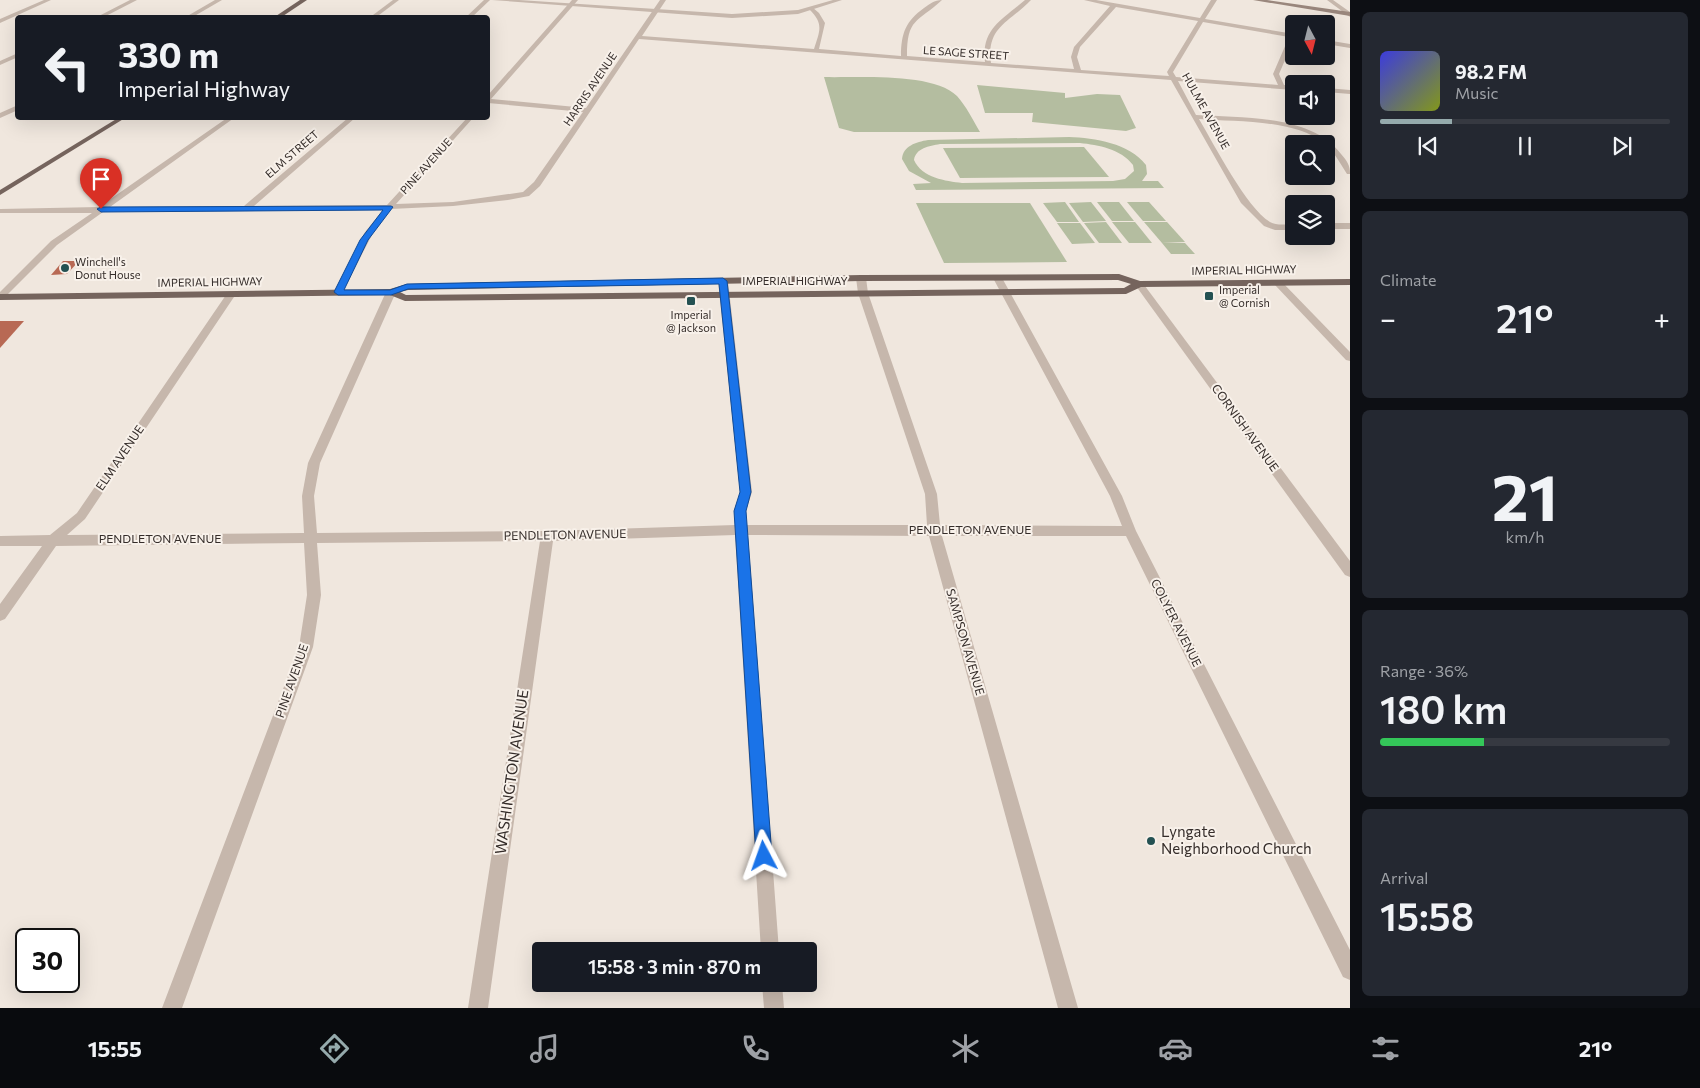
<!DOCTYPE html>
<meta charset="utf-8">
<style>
:root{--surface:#171b24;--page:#242831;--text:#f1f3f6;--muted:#9ea1a6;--line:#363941;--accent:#95aaac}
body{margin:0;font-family:Commissioner,sans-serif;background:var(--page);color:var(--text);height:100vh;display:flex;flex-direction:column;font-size:19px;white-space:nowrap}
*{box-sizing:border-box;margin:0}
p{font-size:16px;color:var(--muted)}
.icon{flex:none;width:28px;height:28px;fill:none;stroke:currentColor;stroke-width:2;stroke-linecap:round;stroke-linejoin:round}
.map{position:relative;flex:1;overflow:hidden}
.details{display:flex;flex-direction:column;gap:12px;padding:12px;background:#0d0f14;width:350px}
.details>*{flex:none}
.hud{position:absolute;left:15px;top:15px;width:475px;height:105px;border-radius:5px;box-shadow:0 5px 20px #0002;background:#171b24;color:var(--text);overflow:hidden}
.needle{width:32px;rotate:173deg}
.controls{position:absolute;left:1285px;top:15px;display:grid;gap:10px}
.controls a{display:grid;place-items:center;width:50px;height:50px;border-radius:5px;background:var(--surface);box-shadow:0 5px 20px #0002;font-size:25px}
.speed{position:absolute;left:15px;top:928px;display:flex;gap:10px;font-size:25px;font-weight:700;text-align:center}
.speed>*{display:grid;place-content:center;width:65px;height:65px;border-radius:50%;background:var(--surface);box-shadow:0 5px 20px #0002;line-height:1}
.speed .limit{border:2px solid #111;border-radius:8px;background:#fff;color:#111}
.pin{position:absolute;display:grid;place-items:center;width:42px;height:42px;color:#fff;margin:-51px -21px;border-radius:50% 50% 50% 0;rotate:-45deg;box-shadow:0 0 5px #0007}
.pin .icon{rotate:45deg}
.me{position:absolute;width:55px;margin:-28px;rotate:356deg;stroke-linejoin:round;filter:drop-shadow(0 0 4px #0008)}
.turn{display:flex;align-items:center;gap:18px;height:105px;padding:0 20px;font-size:22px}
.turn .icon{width:65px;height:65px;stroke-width:2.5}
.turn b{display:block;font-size:35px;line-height:42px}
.big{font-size:38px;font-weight:600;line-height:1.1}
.details .widget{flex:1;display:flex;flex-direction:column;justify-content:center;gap:8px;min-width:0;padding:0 18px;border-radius:8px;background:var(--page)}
.details .dial{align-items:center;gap:0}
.dial b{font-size:65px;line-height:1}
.song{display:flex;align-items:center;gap:15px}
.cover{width:60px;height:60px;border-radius:8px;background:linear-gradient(135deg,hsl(240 70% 55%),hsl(70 70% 35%))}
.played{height:5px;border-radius:2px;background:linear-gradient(90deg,var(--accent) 25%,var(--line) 25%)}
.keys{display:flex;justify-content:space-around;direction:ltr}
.heat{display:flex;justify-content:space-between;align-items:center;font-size:28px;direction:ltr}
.charge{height:8px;border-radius:4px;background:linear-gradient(90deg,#34c759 36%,var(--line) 0)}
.trip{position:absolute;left:532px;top:942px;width:285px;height:50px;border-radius:5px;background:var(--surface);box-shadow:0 5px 20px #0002;font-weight:600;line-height:50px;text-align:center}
.menu{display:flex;height:80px;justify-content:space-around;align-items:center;background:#090b0e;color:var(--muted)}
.menu .icon{width:35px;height:35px}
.menu .on{color:var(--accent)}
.menu b{font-size:22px;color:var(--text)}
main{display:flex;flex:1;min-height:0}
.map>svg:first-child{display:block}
.green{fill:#b4bda0;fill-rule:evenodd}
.building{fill:#b86954}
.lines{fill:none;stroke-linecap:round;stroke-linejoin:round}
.minor{fill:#c6b7ac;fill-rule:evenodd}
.tertiary{fill:#c6b7ac;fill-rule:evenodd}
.secondary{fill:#9a877d;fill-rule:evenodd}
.primary{fill:#75645d;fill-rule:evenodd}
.route{fill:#1a73e8;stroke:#114b97}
.poi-dot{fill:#245152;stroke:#f8f1ea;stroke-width:2}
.labels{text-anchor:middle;stroke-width:4;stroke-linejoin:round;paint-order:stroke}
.far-street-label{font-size:11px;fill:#352d2a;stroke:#f8f1ea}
.far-poi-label{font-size:11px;fill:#352d2a;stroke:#f8f1ea;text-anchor:start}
.street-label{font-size:12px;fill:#352d2a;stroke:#f8f1ea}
.near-street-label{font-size:15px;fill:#352d2a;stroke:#f8f1ea}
.near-poi-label{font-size:15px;fill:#352d2a;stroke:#f8f1ea;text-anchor:start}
</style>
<main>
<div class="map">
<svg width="1350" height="1008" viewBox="0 0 1350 1008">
<rect width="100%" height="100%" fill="#f0e7de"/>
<g class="green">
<path d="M 824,77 C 857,78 933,72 957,96 C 966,106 973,120 980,132 L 854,132 L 839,128 Z"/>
<polygon points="977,85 1065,93 1065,98 1097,94 1120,95 1136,128 1126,131 1032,122 1033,113 985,113"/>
<path d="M 1069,137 C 1095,138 1129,143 1146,165 L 1147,174 L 1142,181 L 1158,181 L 1164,188 L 916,190 L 913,184 L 931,183 L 909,171 L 902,159 C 903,146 916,142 928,140 ZM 1080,143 C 1098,145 1121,149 1133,165 L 1134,171 L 1125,179 L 1113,181 L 962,183 C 946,181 922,178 914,160 C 916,148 929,146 940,144 Z"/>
<polygon points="1084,147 1109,177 960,178 943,148"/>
<polygon points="1065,202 1079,222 1057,222 1043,203"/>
<polygon points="1091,202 1106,221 1083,222 1069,203"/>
<polygon points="1097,202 1119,202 1134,221 1112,221"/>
<polygon points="1127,202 1149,202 1166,221 1143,221"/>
<polygon points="916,203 1030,203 1067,262 944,263"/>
<polygon points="1106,222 1122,243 1099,243 1084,223"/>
<polygon points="1112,222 1135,222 1152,243 1129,243"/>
<polygon points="1144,222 1167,222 1185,242 1162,243"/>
<polygon points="1057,223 1080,223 1095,243 1072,244"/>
<polygon points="1162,243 1185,243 1195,254 1171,254"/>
</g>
<g class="building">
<polygon points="63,261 79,261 67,274 51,275"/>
<polygon points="0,321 24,321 0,348"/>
</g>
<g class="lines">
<g class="minor">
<polygon points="44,0 51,0 0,23 0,19"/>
<polygon points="130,0 137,0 102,18 95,18"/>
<polygon points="215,0 222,0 191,18 184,18"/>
<polygon points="393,0 399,0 375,18 369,18"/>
<polygon points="484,0 490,0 471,18 465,18"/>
<path d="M 572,0 L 578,0 L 491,99 L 586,108 L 660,0 L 666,0 L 642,36 L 814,49 C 820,30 824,24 809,9 L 812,7 L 819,13 L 825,23 L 819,49 L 901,56 C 901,33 906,21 924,8 C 930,4 934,0 942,0 C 917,23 907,18 907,56 L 985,62 C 981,29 1002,20 1025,0 L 1031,0 C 1009,23 986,27 991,63 L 1074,69 L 1071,57 L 1074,47 L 1110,6 L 1084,0 L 1096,0 L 1200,18 L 1211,0 L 1217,0 L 1205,19 L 1294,34 L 1294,39 L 1279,74 L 1284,85 L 1294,86 L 1294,90 L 1178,81 L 1196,115 C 1241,118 1312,114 1341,154 C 1347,161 1350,165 1350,174 L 1347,174 C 1340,163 1333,150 1324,143 C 1294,119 1236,122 1199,119 C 1215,146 1246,207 1270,222 C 1277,226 1287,224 1294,224 L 1294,230 L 1275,230 L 1264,226 L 1241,203 L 1171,80 L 639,39 L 540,186 L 529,196 L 508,200 L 453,206 L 391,209 L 373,233 L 341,295 L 335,295 L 333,293 L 365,232 L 383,210 L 103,212 L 57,245 L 3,299 L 0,300 L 0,292 L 51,241 L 92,213 L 0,213 L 0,209 L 99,207 L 227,118 L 234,118 L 110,207 L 244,206 L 348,118 L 355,118 L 254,206 L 387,205 L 467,118 L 473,118 L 396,204 L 453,202 L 523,192 L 534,182 L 583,112 L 488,103 L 488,95 ZM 1116,7 L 1198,21 L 1167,72 L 1169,76 L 1081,70 L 1077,57 L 1080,47 ZM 1203,22 L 1289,37 L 1273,74 L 1278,85 L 1176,77 L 1173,72 Z"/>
<polygon points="1327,0 1333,0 1350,12 1350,17"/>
<polygon points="1326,40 1350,44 1350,48 1326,44"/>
<polygon points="18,53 18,57 0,65 0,61"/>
<polygon points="1326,88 1350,90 1350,94 1326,92"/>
<polygon points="18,105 18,110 0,118 0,113"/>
<rect x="1326" y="223" width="24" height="6"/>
<polygon points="861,275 866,278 868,293 937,494 940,525 1122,526 1110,496 993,278 995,276 1001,276 1122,496 1136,531 1350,950 1350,980 1343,977 1126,536 942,536 1078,1008 1058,1008 929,536 748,535 779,951 761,951 735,535 553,541 488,1008 468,1008 540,541 317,543 321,595 313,647 182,1008 162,1008 299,647 307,595 304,543 56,546 5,619 0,621 0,604 42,546 0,546 0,536 50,535 77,513 228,292 234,292 236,294 85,519 67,535 304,533 302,496 308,463 386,292 391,289 396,292 320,463 314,496 317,533 547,531 735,525 734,511 740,492 718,281 723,278 728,281 752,492 746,511 747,525 927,525 925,494 858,293 856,278"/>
<polygon points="1278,280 1281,281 1350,352 1350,361 1346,360 1275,285 1275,281"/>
<polygon points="1139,281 1142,282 1350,561 1350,577 1345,575 1136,286 1136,282"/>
<polygon points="762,984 782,984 784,1008 764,1008"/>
</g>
<polygon class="tertiary" points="492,0 519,0 732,14 798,10 833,0 842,0 798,14 732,18"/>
<polygon class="secondary" points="1253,0 1267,0 1350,12 1350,16"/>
<g class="primary">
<polygon points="300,0 307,0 280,18 273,18"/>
<polygon points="118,118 125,118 0,195 0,190"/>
<path d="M 1119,274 L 1140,281 L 1350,279 L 1350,285 L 1141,287 L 1126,294 L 405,301 L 390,295 L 0,300 L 0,294 L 390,289 L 407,284 L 861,275 ZM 1118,280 L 1131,284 L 1124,288 L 406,295 L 400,292 L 408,290 L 861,281 Z"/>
</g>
</g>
<polygon class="route" points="391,206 393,207 368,240 344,290 390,290 407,284 723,278 727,281 751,492 746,511 772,856 769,861 764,863 758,861 756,856 734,511 740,492 719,284 408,289 391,295 338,295 334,292 360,240 383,210 101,212 97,209 101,207"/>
<g class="poi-dot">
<circle cx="65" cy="268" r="5"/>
<rect x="1204" y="291" width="10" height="10" rx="2.5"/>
<rect x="686" y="296" width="10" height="10" rx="2.5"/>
<circle cx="1151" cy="841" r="5"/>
</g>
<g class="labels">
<g class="far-street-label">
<text transform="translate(966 53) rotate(4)" y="4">LE SAGE STREET</text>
<text transform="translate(590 89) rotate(-56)" y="4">HARRIS AVENUE</text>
<text transform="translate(1206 111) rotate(61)" y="4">HULME AVENUE</text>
<text transform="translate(292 154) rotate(-41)" y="4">ELM STREET</text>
<text transform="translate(426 166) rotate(-48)" y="4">PINE AVENUE</text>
<text transform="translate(1244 270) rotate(-1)" y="4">IMPERIAL HIGHWAY</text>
<text x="795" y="285">IMPERIAL HIGHWAY</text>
<text transform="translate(210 282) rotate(-1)" y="4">IMPERIAL HIGHWAY</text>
</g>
<g class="far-poi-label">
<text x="75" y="266">Winchell's<tspan x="75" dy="13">Donut House</tspan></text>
<text x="1219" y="294">Imperial<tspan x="1219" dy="13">@ Cornish</tspan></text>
<text x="691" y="319" text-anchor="middle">Imperial<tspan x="691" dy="13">@ Jackson</tspan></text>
</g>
<g class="street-label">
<text transform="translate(1245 428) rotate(54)" y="4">CORNISH AVENUE</text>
<text transform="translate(120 458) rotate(-56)" y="4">ELM AVENUE</text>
<text x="970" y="534">PENDLETON AVENUE</text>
<text transform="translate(565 535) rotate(-1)" y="4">PENDLETON AVENUE</text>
<text x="160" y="543">PENDLETON AVENUE</text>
<text transform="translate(1176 623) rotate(63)" y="4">COLYER AVENUE</text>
<text transform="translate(965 642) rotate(74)" y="4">SAMPSON AVENUE</text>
<text transform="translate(292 681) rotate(-71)" y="4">PINE AVENUE</text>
</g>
<g class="near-street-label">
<text transform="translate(512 772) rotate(-82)" y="5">WASHINGTON AVENUE</text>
</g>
<g class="near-poi-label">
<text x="1161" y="837">Lyngate<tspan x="1161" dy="17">Neighborhood Church</tspan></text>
</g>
</g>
</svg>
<div class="controls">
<a><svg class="needle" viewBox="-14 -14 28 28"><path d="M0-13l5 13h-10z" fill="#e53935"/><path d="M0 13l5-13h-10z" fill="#9ea1a6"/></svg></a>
<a><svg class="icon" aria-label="sound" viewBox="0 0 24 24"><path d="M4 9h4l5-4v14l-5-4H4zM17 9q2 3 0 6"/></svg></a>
<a><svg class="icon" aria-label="search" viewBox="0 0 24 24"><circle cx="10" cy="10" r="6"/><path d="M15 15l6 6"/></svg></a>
<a><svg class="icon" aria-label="layers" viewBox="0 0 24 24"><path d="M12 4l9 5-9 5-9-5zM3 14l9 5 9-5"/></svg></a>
</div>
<div class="speed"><div class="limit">30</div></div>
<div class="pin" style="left:101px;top:209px;background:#d93025"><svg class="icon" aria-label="arrive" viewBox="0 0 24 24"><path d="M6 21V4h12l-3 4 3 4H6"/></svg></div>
<svg class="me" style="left:764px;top:856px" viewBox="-20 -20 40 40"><path d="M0-17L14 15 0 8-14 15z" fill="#1a73e8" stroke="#fff" stroke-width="4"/></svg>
<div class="trip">15:58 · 3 min · 870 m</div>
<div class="hud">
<div class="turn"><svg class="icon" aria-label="left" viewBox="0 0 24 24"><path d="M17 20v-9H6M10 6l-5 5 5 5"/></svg><div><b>330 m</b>Imperial Highway</div></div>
</div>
</div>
<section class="details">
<div class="widget">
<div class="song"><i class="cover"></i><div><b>98.2 FM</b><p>Music</p></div></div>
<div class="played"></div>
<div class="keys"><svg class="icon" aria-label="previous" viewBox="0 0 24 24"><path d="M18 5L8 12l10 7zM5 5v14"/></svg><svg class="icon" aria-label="pause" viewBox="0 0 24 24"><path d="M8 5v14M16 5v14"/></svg><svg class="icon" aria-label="next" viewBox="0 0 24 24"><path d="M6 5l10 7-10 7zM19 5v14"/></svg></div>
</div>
<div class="widget"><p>Climate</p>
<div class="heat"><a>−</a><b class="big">21°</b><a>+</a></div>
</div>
<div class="widget dial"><b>21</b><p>km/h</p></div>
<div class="widget"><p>Range · 36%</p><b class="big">180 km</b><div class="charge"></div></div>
<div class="widget"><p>Arrival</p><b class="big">15:58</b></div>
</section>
</main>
<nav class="menu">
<b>15:55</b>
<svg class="icon on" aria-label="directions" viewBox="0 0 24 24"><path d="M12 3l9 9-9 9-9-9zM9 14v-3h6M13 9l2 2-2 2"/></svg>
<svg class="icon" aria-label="music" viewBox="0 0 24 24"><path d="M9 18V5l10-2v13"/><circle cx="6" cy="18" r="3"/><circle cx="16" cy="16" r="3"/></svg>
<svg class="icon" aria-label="phone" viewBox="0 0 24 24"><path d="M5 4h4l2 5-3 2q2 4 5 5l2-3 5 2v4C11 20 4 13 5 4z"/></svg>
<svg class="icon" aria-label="climate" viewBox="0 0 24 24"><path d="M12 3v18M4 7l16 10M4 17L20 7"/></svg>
<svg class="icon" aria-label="car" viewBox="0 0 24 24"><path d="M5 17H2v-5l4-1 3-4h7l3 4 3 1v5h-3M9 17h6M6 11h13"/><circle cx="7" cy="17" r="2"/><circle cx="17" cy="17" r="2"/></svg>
<svg class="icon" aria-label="filters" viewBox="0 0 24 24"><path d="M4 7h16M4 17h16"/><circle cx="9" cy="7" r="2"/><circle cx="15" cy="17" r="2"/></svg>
<b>21°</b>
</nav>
